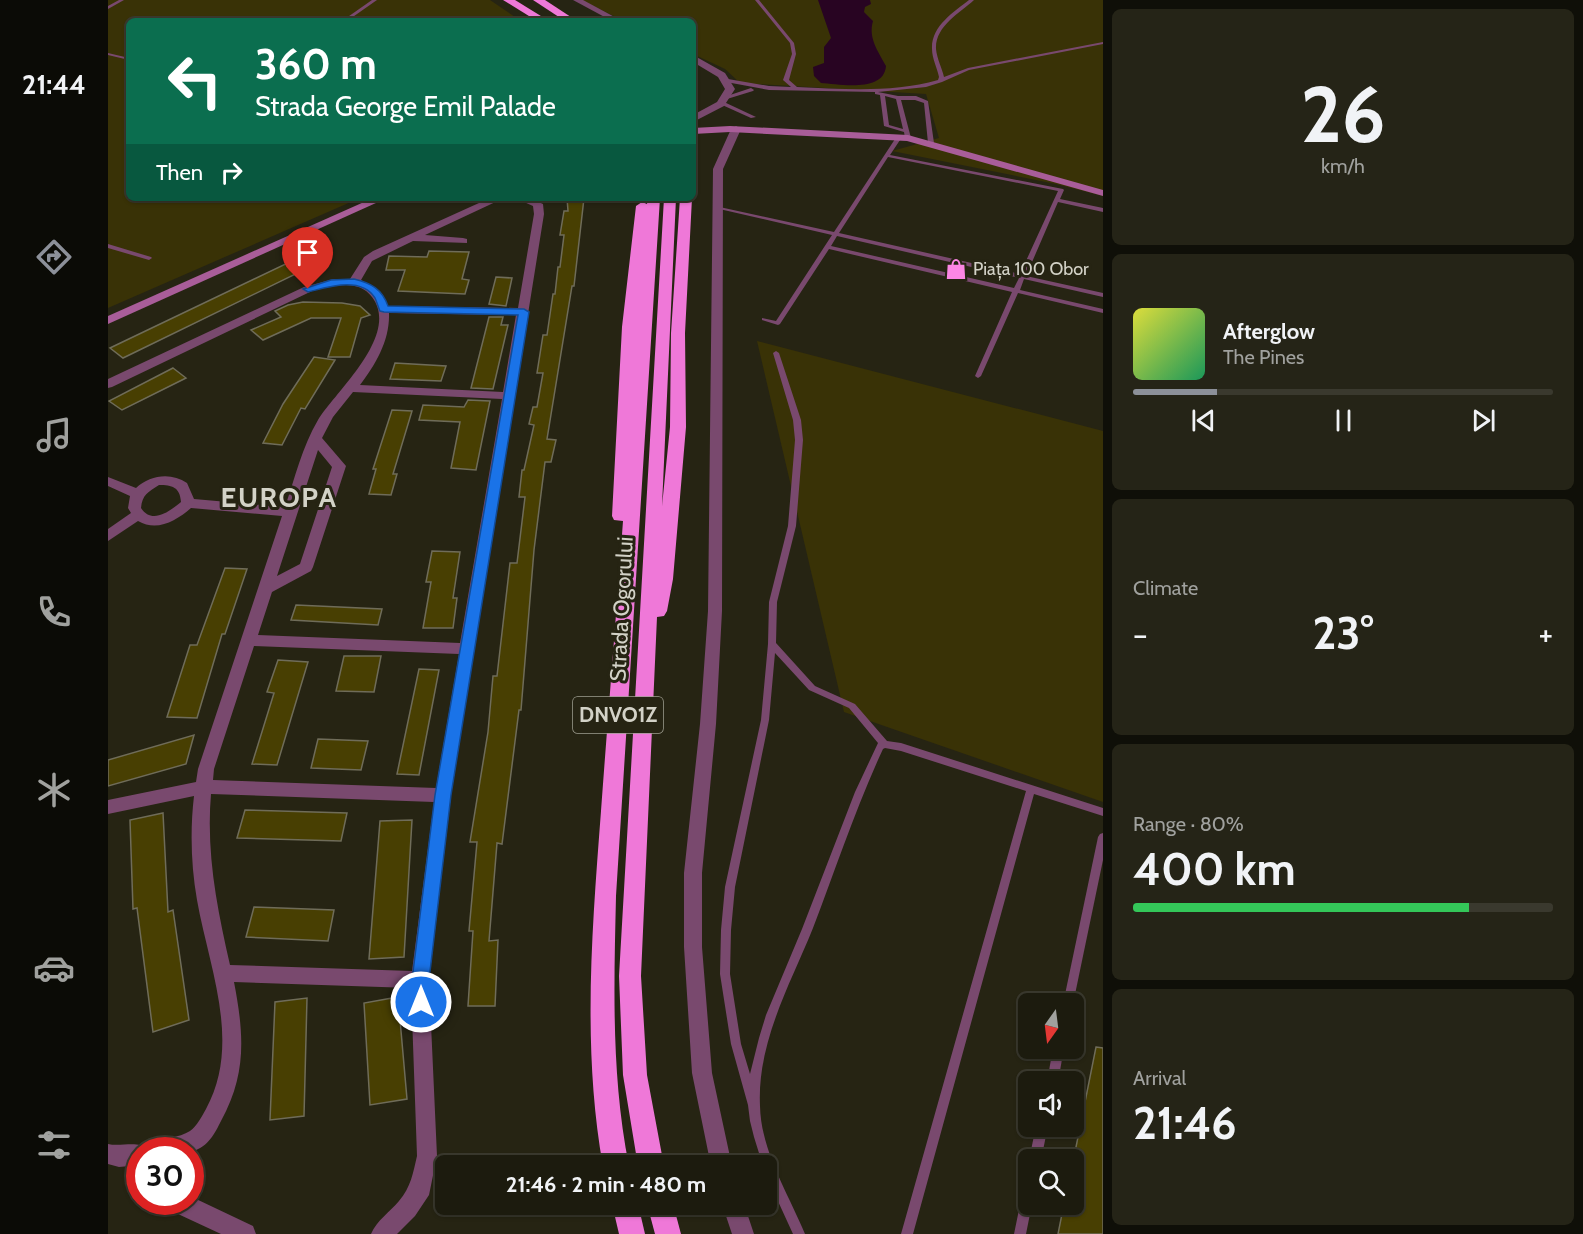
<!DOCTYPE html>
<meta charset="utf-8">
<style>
:root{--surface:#1c1b0e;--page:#252417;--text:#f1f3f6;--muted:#a0a19e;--line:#3a392e;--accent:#8c9099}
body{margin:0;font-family:Cabin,sans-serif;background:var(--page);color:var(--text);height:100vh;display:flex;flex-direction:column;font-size:22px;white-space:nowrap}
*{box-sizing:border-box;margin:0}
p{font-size:20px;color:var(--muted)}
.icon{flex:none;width:33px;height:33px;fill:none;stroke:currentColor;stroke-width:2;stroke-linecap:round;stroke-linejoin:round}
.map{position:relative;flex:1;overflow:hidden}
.details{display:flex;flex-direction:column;gap:9px;padding:9px;background:#0f0f08;width:480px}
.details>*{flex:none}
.hud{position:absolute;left:18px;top:18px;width:570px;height:183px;border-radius:9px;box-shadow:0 2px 4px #0004,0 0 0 2px var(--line);background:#0b6e4f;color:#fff;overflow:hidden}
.needle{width:39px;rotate:194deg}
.controls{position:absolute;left:910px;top:993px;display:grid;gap:12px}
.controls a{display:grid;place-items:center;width:66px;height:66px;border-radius:9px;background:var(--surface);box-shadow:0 2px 4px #0004,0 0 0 2px var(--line);font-size:30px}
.speed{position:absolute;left:18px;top:1137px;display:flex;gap:12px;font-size:30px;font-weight:700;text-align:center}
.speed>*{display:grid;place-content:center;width:78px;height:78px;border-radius:50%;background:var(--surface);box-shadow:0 2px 4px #0004,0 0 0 2px var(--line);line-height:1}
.speed .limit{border:9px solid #d22;background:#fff;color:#111}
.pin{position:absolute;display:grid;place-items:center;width:51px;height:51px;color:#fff;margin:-62px -26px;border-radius:50% 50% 50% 0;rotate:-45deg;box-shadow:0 0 6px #0007}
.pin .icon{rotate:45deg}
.me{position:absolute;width:66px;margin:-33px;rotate:0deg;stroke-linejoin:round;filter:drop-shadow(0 0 4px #0008)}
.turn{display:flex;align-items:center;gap:21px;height:126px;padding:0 30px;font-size:27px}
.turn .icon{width:78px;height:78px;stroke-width:2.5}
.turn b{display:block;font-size:42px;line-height:51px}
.then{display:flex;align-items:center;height:57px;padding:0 30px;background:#0003;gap:12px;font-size:22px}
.big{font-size:45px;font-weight:800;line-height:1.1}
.details .tile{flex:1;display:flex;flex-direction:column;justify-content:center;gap:9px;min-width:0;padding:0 21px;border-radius:9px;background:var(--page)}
.details .dial{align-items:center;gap:0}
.dial b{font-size:78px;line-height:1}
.song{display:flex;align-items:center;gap:18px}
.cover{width:72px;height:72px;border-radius:9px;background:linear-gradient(135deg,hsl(60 70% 55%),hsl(150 70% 35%))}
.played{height:6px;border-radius:3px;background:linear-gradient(90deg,var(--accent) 20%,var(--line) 20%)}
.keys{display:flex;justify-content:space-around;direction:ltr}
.heat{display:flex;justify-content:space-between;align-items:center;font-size:33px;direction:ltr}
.charge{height:9px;border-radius:4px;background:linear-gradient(90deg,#34c759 80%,var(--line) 0)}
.trip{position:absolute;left:327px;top:1155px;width:342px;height:60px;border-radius:9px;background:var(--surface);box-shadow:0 2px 4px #0004,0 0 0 2px var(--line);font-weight:800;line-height:60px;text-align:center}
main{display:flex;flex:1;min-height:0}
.tab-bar{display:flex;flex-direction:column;width:108px;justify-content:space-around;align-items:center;background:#0b0b06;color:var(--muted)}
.tab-bar .icon{width:42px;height:42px}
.tab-bar .active{color:var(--accent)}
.tab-bar b{font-size:27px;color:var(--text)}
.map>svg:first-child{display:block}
.green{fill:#393206}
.water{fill:#280422}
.building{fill:#483f02;stroke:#6f6c59;stroke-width:1.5}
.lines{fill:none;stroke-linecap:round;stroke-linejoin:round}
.lane{fill:#79496e;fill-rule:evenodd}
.street{fill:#79496e;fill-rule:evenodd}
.secondary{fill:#a95d99;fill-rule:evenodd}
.highway{fill:#ef78d8;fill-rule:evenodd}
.route{fill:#1a73e8;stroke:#114b97;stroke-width:1.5}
.labels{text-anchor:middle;stroke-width:6;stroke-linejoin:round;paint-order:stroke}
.far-poi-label{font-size:18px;fill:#d3d2c7;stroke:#262413;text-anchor:start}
.shield{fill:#262413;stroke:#9f9e91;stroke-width:1.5}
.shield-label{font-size:21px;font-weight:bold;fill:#d3d2c7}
.street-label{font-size:22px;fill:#d3d2c7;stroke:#262413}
.district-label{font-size:28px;font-weight:bold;letter-spacing:1.5px;fill:#d3d2c7;stroke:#262413}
</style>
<main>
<nav class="tab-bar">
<b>21:44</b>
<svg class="icon active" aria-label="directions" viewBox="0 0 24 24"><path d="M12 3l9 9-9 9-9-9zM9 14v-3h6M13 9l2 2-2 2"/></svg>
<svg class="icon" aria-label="music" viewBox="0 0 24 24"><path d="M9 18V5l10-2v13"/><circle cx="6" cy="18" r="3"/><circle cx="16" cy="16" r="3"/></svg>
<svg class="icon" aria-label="phone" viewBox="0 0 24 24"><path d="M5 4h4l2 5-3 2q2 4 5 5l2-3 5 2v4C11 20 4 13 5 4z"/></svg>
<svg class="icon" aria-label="climate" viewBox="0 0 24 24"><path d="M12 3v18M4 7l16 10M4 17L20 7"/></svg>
<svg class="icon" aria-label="car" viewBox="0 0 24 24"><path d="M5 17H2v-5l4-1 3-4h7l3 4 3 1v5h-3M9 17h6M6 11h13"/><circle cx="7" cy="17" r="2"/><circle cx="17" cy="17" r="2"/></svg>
<svg class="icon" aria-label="filters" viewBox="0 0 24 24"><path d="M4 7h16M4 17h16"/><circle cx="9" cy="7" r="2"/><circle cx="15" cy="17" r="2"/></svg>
</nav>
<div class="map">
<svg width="995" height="1234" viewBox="0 0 995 1234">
<rect width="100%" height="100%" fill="#262413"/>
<g class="green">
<polygon points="0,0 382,0 413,21 21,21 21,198 252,198 0,308"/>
<polygon points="473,0 995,0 995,196 948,184 784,151 831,138 818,94 632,83 617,69 585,54 585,21 516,21"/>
<polygon points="649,341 995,431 995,802 736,712"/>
</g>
<path class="water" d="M 710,0 L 762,0 L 763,4 L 757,7 L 756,12 L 765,21 C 760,38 770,51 778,66 C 776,93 731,84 713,83 L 706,76 L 705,67 L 716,63 L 716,47 L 723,38 Z"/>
<g class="building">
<polygon points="459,198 476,198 466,286 464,286 439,439 448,440 443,462 437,462 426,550 413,710 411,710 394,844 389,843 381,941 390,940 387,1006 360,1006 365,931 361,931 369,842 362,842 380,732 385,676 389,676 402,563 409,563 417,497 411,497 414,470 416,470 426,425 421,424 425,407 429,407 435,373 429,373 435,335 439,335 445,294 447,294 450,267 452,267 456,235 452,235 456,211 460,211"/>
<polygon points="321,251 361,252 354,279 361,280 357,294 290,291 297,270 278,270 281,256 319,257"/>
<polygon points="190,258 204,266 15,358 2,348"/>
<polygon points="388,277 404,278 398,306 381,304"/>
<polygon points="195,302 234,303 252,306 262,315 253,318 242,357 220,357 233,318 203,318 155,340 143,330 173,317 167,311 180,305"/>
<polygon points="381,317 395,317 393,325 400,325 385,389 363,388"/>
<polygon points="206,357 227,360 197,409 193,408 174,445 155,443 175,404"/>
<polygon points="287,363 338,366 333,381 282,379"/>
<polygon points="65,368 78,378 14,410 1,401"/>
<polygon points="360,400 382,401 368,470 343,468 352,422 311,420 315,405 356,407"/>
<polygon points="284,410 304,411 285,474 289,474 283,495 261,494 268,469 265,469"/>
<polygon points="324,551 352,552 345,598 349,598 345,628 315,628 323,582 318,582"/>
<polygon points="117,568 139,569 117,634 114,634 89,718 59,717 82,645 89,645"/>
<polygon points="188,605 274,609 270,625 183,620"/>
<polygon points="236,656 273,656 266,692 228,691"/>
<polygon points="170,660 200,662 169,765 144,764 166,693 159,692"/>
<polygon points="311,669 331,670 311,775 289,774"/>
<polygon points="86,735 78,764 0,786 0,760"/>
<polygon points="210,739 260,741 253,770 203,768"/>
<polygon points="137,810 239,813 233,841 129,838"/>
<polygon points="55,813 60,912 65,910 81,1020 45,1032 29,908 25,909 22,820"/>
<polygon points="304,820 296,957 261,959 272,821"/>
<polygon points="146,907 226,910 220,941 138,937"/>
<polygon points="290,997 299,1099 262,1105 256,1003"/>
<polygon points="199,998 196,1116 162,1120 167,1002"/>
<polygon points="988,1047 995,1048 995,1234 950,1234 956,1204 966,1204 966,1157"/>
</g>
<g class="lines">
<g class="lane">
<polygon points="11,0 16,0 0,9 0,6"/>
<polygon points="264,0 269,0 239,21 234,21"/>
<path d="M 647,0 L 651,0 L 686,43 L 688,54 L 681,80 L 689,87 C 736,89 785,93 830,80 L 831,77 C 829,68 824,58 824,49 C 823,26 846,12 861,0 L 866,0 C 852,13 827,26 828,49 C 829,59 834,68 836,77 L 860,68 L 995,42 L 995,44 L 861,70 L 834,82 L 818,87 L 770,92 L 790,96 L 808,96 L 820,101 L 826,143 L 823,145 L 820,143 L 816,103 L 807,100 L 793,100 L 803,138 L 800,140 L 797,138 L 796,132 L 776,126 L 772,95 L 767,94 L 767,92 L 661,90 L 618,82 L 618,80 L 620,79 L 661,86 L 683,87 L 675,80 L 684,54 L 682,43 ZM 777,96 L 788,99 L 795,129 L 781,125 Z"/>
<polygon points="0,53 21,58 21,60 0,55"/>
<polygon points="643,88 646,90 645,91 619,99 616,97"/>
<polygon points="612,102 616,102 648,117 643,118 612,104"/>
<path d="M 789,136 L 794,137 L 782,155 L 955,189 L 956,190 L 952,199 L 995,208 L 995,212 L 950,202 L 918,276 L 995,293 L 995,297 L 916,279 L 912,290 L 995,309 L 995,313 L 910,293 L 873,376 L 870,378 L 867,376 L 904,292 L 721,249 L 672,324 L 670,325 L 654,320 L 654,318 L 668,321 L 724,235 L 607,208 L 607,206 L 726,232 ZM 780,157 L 950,191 L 912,274 L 731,233 ZM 729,236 L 911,278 L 906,288 L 723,246 Z"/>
<polygon points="0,244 43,257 44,258 41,260 0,248"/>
<path d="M 668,351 L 671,353 L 693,420 L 695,440 L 688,526 L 669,602 L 668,643 L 707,686 L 747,704 L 779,741 L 793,743 L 995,808 L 995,816 L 926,794 L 805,1234 L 793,1234 L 918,791 L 793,751 L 777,748 L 775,749 C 748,807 728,868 705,928 C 682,985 649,1042 652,1106 C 653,1151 680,1193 697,1234 L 685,1234 L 658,1175 L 658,1166 L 655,1166 L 646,1137 L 642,1121 L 640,1105 L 623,1044 L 612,974 L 613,930 L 617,887 L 653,720 L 660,644 L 661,602 L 680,526 L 687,440 L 685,420 L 665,353 ZM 667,653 L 701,690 L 741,708 L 770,743 L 747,792 L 694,929 L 658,1015 L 651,1038 L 642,1074 L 633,1044 L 622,974 L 623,930 L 627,887 L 661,720 Z"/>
<polygon points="995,833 995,860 965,1004 955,1004 990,837 992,834"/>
<polygon points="945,1048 956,1048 950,1082 939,1082"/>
<polygon points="928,1126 940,1126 933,1160 921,1160"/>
<polygon points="921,1184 921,1204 924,1204 918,1234 906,1234 915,1190 917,1186"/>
</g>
<g class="street">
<polygon points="465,0 475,0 514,21 504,21"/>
<polygon points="585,55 617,73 627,89 616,106 585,122 585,115 609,102 617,89 610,77 585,62"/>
<polygon points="628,126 633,129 615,169 614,611 608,724 594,873 594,947 604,1073 624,1166 603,1166 584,1073 576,947 576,873 592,724 600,611 605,169 623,129"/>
<path d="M 382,198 L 396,198 L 317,235 L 355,238 L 359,239 L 359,243 L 305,241 L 264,261 L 253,280 L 270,290 L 280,306 L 410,308 L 426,214 L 425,206 L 407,198 L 422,198 L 435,204 L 436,214 L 343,795 L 321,980 L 329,1156 L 321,1195 L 307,1216 L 289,1234 L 263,1234 C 269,1220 282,1212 291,1201 C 303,1187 305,1173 309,1156 L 303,988 L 126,982 C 136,1034 139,1074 113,1121 C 107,1133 100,1147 85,1151 C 72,1154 48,1150 32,1150 L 32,1165 L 11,1167 L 0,1164 L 0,1144 C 13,1147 30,1140 40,1149 L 43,1143 C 55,1138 71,1138 82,1131 C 89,1126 94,1116 98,1109 C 134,1043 101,968 89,900 C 83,866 82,830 86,796 L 0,814 L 0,800 L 88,782 L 90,769 L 174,516 L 83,508 C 68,521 49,532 30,521 L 0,541 L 0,529 L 23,513 L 20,508 L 22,496 L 0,486 L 0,477 L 28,488 C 42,475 63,472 79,483 L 86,499 L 177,507 C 187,478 194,447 210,420 C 226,393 293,335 264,297 C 250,278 223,286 204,291 L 4,387 L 0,388 L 0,379 L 196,287 L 226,279 L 242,279 L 256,257 L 265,251 ZM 281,313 L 408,315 L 395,392 L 252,385 C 268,364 282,340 281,313 ZM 245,392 L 394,399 L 352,643 L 150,635 L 164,592 L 203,571 L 205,567 L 238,466 L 214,438 L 225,417 ZM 210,450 L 224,467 L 192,564 L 169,576 ZM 51,485 C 64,485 72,487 73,502 C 62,511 44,525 33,508 C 34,495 40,492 51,485 ZM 146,646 L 351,654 L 328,788 L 105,780 L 106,769 ZM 103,794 L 326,802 L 304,971 L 122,965 C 109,908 98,853 103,794 Z"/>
<polygon points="82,1194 86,1198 145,1226 148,1234 113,1234 70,1214 65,1202 82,1202"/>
<polygon points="614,1204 636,1204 646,1234 624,1234"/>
</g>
<g class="secondary">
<polygon points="622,126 800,135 995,190 995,196 799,141 622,132 585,134 585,128"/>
<polygon points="265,198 279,198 0,324 0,316"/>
</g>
<g class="highway">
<polygon points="395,0 407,0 441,21 429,21"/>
<polygon points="425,0 437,0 469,21 457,21"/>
<path d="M 540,198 L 552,198 L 508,896 C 506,986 503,1076 521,1166 L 495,1166 C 474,1049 484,929 493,811 C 500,715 508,618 515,521 L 506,520 L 504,516 L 514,327 L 528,206 L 534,202 L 539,204 Z"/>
<polygon points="556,198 568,198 554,506 562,427 563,333 572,198 584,198 577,333 578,427 565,579 559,611 556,616 549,617 533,976 539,1075 556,1166 530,1166 515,1075 511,976"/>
<polygon points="504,1204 530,1204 537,1234 511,1234"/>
<polygon points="539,1204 565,1204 573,1234 547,1234"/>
</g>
</g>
<path class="route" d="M 246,279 C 263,283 274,289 280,306 L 416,309 L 421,312 L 343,795 L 321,980 L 322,1002 L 319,1008 L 313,1010 L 307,1008 L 304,1002 L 304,980 L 327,795 L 410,315 L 276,312 L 272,311 C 270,307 269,302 267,298 C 253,276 220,287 200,292 L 195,289 L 223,280 Z"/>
<defs>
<symbol id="shop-bare" viewBox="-9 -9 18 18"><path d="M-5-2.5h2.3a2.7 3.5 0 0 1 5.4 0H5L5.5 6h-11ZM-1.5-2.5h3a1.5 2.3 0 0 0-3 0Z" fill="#fc86e4" stroke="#262413" stroke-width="2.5" paint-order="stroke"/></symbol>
</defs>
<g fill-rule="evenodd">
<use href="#shop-bare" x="833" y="254" width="30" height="30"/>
</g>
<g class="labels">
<g class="far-poi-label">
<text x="865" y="275">Piața 100 Obor</text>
</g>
<rect class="shield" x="465" y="697" width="90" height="36" rx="4.5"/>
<g class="shield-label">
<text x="510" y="722">DNVO1Z</text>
</g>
<g class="street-label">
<text transform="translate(513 609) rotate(-87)" y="8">Strada Ogorului</text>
</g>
<g class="district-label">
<text x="171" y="507">EUROPA</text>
</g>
</g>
</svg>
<div class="controls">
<a><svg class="needle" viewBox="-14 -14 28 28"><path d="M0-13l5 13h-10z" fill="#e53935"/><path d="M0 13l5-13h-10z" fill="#a0a19e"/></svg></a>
<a><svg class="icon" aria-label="sound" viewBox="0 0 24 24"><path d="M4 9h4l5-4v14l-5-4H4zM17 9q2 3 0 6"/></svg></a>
<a><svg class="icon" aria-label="search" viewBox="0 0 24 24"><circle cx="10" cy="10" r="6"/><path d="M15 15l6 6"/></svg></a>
</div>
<div class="speed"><div class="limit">30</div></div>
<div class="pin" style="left:200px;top:289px;background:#d93025"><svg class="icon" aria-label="arrive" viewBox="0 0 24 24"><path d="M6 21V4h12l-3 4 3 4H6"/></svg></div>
<svg class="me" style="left:313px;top:1002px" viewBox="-20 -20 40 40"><circle r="17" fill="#1a73e8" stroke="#fff" stroke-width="3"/><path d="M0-11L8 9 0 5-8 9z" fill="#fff"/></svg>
<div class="trip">21:46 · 2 min · 480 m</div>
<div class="hud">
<div class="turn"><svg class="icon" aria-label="left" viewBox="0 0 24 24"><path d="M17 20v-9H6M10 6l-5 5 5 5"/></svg><div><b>360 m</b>Strada George Emil Palade</div></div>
<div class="then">Then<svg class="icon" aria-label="right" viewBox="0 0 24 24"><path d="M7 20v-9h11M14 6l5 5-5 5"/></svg></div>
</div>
</div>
<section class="details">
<div class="tile dial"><b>26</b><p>km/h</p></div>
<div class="tile">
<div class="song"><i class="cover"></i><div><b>Afterglow</b><p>The Pines</p></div></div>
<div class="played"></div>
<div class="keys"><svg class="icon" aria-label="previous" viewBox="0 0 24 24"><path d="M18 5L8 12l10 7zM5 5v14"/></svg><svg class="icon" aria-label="pause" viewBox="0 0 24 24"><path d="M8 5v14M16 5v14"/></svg><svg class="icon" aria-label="next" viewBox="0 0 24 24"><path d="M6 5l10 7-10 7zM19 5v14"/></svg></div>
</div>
<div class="tile"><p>Climate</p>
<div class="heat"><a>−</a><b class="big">23°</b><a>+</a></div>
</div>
<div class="tile"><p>Range · 80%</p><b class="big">400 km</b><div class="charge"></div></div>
<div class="tile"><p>Arrival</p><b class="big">21:46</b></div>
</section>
</main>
